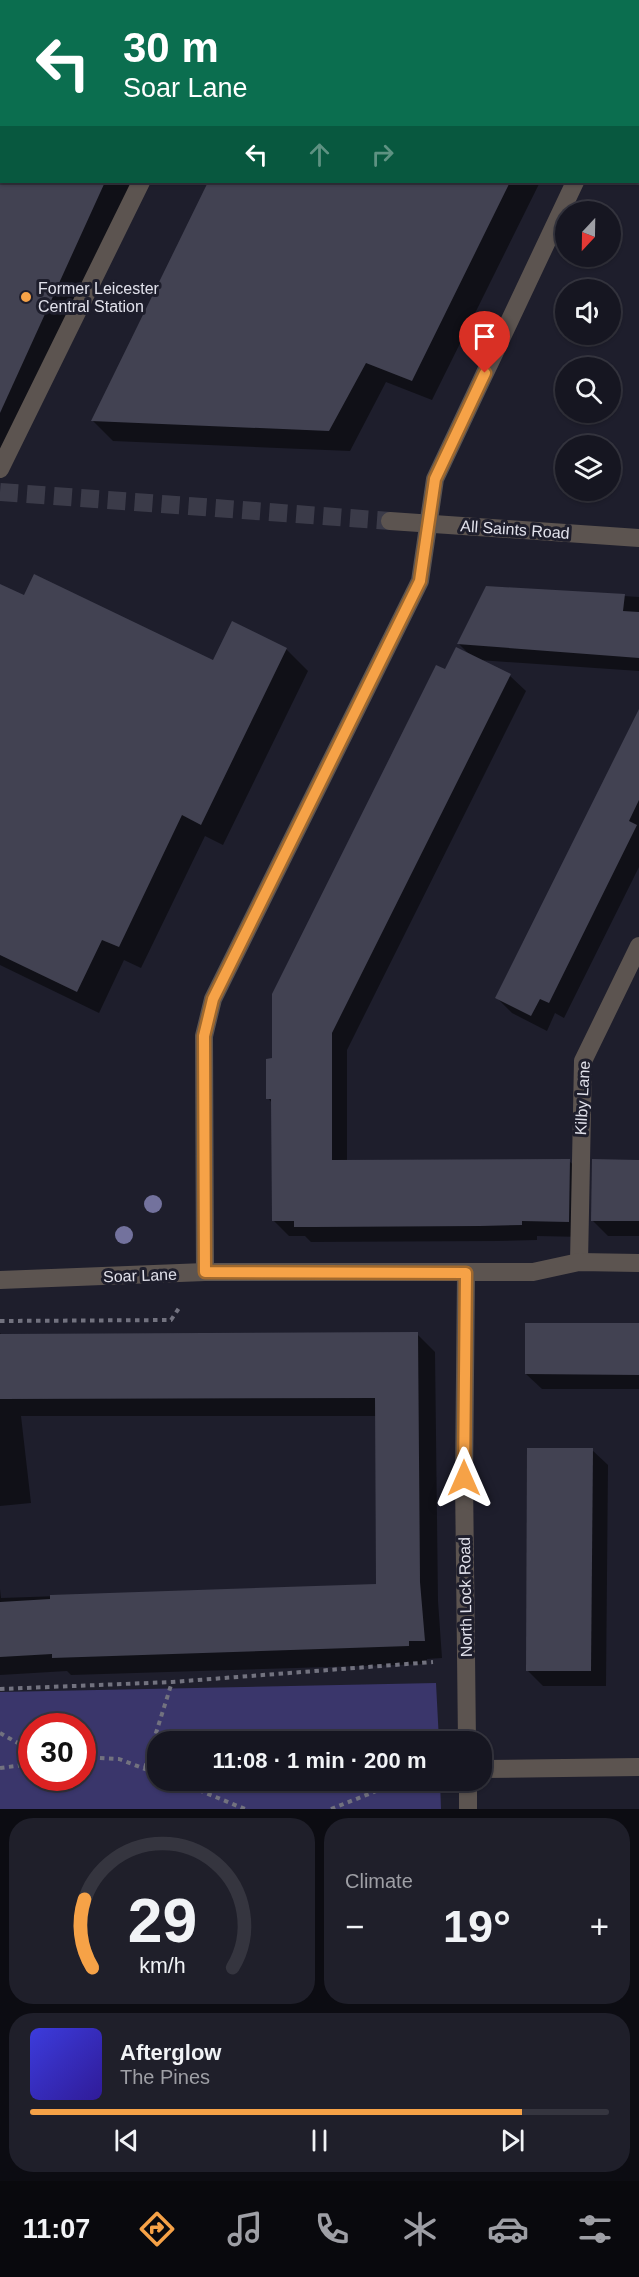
<!DOCTYPE html>
<meta charset="utf-8">
<style>
:root{--surface:#161621;--page:#1f1f2a;--text:#f1f3f6;--muted:#9e9fa5;--line:#35353f;--accent:#f6a247}
body{margin:0;font-family:Arial,sans-serif;background:var(--page);color:var(--text);height:100vh;display:flex;flex-direction:column;font-size:22px;white-space:nowrap}
*{box-sizing:border-box;margin:0}
p{font-size:20px;color:var(--muted)}
.icon{flex:none;width:33px;height:33px;fill:none;stroke:currentColor;stroke-width:2;stroke-linecap:round;stroke-linejoin:round}
.map{position:relative;height:1809px;overflow:hidden}
.details{display:flex;flex-direction:column;gap:9px;padding:9px;background:#0c0c12;flex:1}
.details>*{flex:none}
.hud{position:absolute;left:0px;top:0px;width:639px;height:183px;box-shadow:0 2px 4px #0004,0 0 0 2px var(--line);background:#0b6e4f;color:#fff;overflow:hidden}
.needle{width:39px;rotate:202deg}
.controls{position:absolute;left:555px;top:201px;display:grid;gap:12px}
.controls a{display:grid;place-items:center;width:66px;height:66px;border-radius:50%;background:var(--surface);box-shadow:0 2px 4px #0004,0 0 0 2px var(--line);font-size:30px}
.speed{position:absolute;left:18px;top:1713px;display:flex;gap:12px;font-size:30px;font-weight:700;text-align:center}
.speed>*{display:grid;place-content:center;width:78px;height:78px;border-radius:50%;background:var(--surface);box-shadow:0 2px 4px #0004,0 0 0 2px var(--line);line-height:1}
.speed .limit{border:9px solid #d22;background:#fff;color:#111}
.pin{position:absolute;display:grid;place-items:center;width:51px;height:51px;color:#fff;margin:-62px -26px;border-radius:50% 50% 50% 0;rotate:-45deg;box-shadow:0 0 6px #0007}
.pin .icon{rotate:45deg}
.me{position:absolute;width:66px;margin:-33px;rotate:0deg;stroke-linejoin:round;filter:drop-shadow(0 0 4px #0008)}
.turn{display:flex;align-items:center;gap:21px;height:126px;padding:0 24px;font-size:27px}
.turn .icon{width:78px;height:78px;stroke-width:2.5}
.turn b{display:block;font-size:42px;line-height:51px}
.lanes{display:flex;align-items:center;height:57px;padding:0 24px;background:#0003;justify-content:center;gap:30px;direction:ltr}
.lanes .off{opacity:.35}
.big{font-size:45px;font-weight:700;line-height:1.1}
.details .tile{flex:1;display:flex;flex-direction:column;justify-content:center;gap:9px;min-width:0;padding:0 21px;border-radius:24px;background:var(--page)}
.details .dial{align-items:center;gap:0}
.dial svg{height:156px;overflow:visible;fill:none;stroke:var(--line);stroke-width:7;stroke-linecap:round;text-anchor:middle}
.dial text{fill:var(--text);stroke:none}
.song{display:flex;align-items:center;gap:18px}
.cover{width:72px;height:72px;border-radius:9px;background:linear-gradient(135deg,hsl(240 70% 55%),hsl(250 70% 35%))}
.played{height:6px;border-radius:3px;background:linear-gradient(90deg,var(--accent) 85%,var(--line) 85%)}
.keys{display:flex;justify-content:space-around;direction:ltr}
.heat{display:flex;justify-content:space-between;align-items:center;font-size:33px;direction:ltr}
.details .tiles{flex:1;display:grid;gap:9px;grid-template-columns:1fr 1fr}
.tile:last-child{grid-column:span 2}
.trip{position:absolute;left:147px;top:1731px;width:345px;height:60px;border-radius:24px;background:var(--surface);box-shadow:0 2px 4px #0004,0 0 0 2px var(--line);font-weight:700;line-height:60px;text-align:center}
.menu{display:flex;height:96px;justify-content:space-around;align-items:center;background:#09090d;color:var(--muted)}
.menu .icon{width:42px;height:42px}
.menu .active{color:var(--accent)}
.menu b{font-size:27px;color:var(--text)}
.map>svg:first-child{display:block}
.green{fill:#3a366b;fill-rule:evenodd}
.shadow{fill:#0007}
.building{fill:#424252}
.lines{fill:none;stroke-linecap:round;stroke-linejoin:round}
.street-tunnel{stroke:#3b3b49;stroke-width:18;stroke-dasharray:18 9;stroke-linecap:butt}
.path{stroke:#72727f;stroke-width:4;stroke-dasharray:4.5 4.5;stroke-linecap:butt}
.lane{stroke:#5c5450;stroke-width:18}
.street{stroke:#5c5450;stroke-width:18}
.tree{fill:#73729d}
.route-casing{stroke:#a0692e;stroke-width:15}
.route{stroke:#f6a247;stroke-width:10}
.poi-dot{fill:#f6a247;stroke:#1e1e2c;stroke-width:2}
.labels{text-anchor:middle;stroke-width:6;stroke-linejoin:round;paint-order:stroke}
.poi-label{font-size:16px;fill:#e1e1eb;stroke:#1e1e2c;text-anchor:start}
.street-label{font-size:16px;fill:#e1e1eb;stroke:#1e1e2c}
</style>
<div class="map">
<svg width="639" height="1809" viewBox="0 0 639 1809">
<rect width="100%" height="100%" fill="#1e1e2c"/>
<path class="green" d="M 436,1683 L 439,1741 L 158,1742 L 158,1780 L 440,1781 L 441,1809 L 0,1809 L 0,1692 ZM 32,1726 L 82,1726 L 82,1778 L 32,1778 Z"/>
<g class="shadow">
<polygon points="0,0 220,0 2,2 2,182 138,182 0,455"/>
<polygon points="297,0 629,0 297,2"/>
<polygon points="209,182 540,182 432,400 386,382 350,451 113,441 93,421"/>
<polygon points="0,586 24,597 214,662 286,649 308,671 223,845 205,836 141,968 124,960 99,1013 0,965"/>
<polygon points="487,587 639,597 639,671 479,660 510,676 526,691 347,1050 347,1161 569,1161 585,1176 584,1237 537,1236 537,1240 496,1241 311,1242 305,1236 289,1236 273,1220 272,1103 268,1098 273,1060 446,671 469,654 459,644"/>
<polygon points="639,740 639,867 564,1018 555,1013 547,1031 512,1013 497,998"/>
<polygon points="639,1161 639,1236 608,1236 593,1221"/>
<polygon points="639,1324 639,1389 542,1389 526,1374"/>
<polygon points="0,1333 3,1336 417,1334 435,1352 438,1601 442,1658 427,1659 427,1664 71,1675 67,1671 0,1675 0,1589 1,1598 378,1585 376,1416 21,1416 31,1503 0,1506"/>
<polygon points="592,1450 608,1465 606,1686 543,1686 527,1670"/>
</g>
<g class="building">
<polygon points="0,182 105,182 0,413"/>
<polygon points="208,182 510,182 412,381 366,363 329,431 91,421"/>
<polygon points="34,574 213,660 232,621 287,648 201,825 182,815 119,947 102,940 77,992 0,955 0,584 24,595"/>
<polygon points="486,586 625,594 623,611 639,612 639,658 457,644"/>
<polygon points="456,647 511,674 332,1033 332,1160 570,1159 569,1222 522,1221 522,1225 480,1226 316,1227 294,1227 294,1221 272,1221 271,1099 266,1099 266,1059 272,1058 272,994 436,665 445,669"/>
<polygon points="639,709 639,800 629,821 637,825 549,1003 540,999 531,1016 495,998"/>
<polygon points="592,1159 639,1160 639,1221 591,1221"/>
<polygon points="525,1323 639,1323 639,1375 525,1374"/>
<polygon points="418,1332 420,1582 425,1641 409,1641 409,1646 52,1658 52,1654 0,1657 0,1602 50,1599 50,1595 376,1584 375,1398 0,1399 0,1334"/>
<polygon points="527,1448 593,1448 591,1671 526,1671"/>
</g>
<g class="lines">
<polyline class="street-tunnel" points="0,492 390,521"/>
<g class="path">
<polyline points="0,1321 171,1320 179,1308"/>
<polyline points="0,1689 172,1682 433,1662"/>
<polyline points="0,1733 32,1751"/>
<polyline points="82,1757 119,1759 158,1774"/>
<polyline points="0,1768 32,1764"/>
<polyline points="145,1768 172,1682"/>
<polyline points="174,1780 245,1809"/>
<polyline points="331,1809 404,1780"/>
</g>
<g class="lane">
<polyline points="229,2 230,0"/>
<polyline points="0,469 141,182"/>
</g>
<g class="street">
<polyline points="638,49 639,46"/>
<polyline points="390,521 639,538"/>
<polyline points="579,1262 583,1061 639,946"/>
<polyline points="205,1272 204,1036 213,999 420,581 435,479 575,182"/>
<polyline points="466,1273 464,1478 467,1742"/>
<polyline points="0,1280 205,1272 533,1272 579,1262 639,1263"/>
<polyline points="482,1769 639,1767"/>
<polyline points="468,1780 468,1809"/>
</g>
</g>
<g class="tree">
<circle cx="153" cy="1204" r="9"/>
<circle cx="124" cy="1235" r="9"/>
</g>
<g class="lines">
<defs>
<polyline id="route" points="464,1478 466,1273 205,1272 204,1036 213,999 420,581 435,479 485,373"/>
</defs>
<use href="#route" class="route-casing"/>
<use href="#route" class="route"/>
</g>
<circle class="poi-dot" cx="26" cy="297" r="6"/>
<g class="labels">
<g class="poi-label">
<text x="38" y="294">Former Leicester<tspan x="38" dy="18">Central Station</tspan></text>
</g>
<g class="street-label">
<text transform="translate(515 529) rotate(4)" y="6">All Saints Road</text>
<text transform="translate(582 1098) rotate(-87)" y="6">Kilby Lane</text>
<text transform="translate(140 1275) rotate(-2)" y="6">Soar Lane</text>
<text transform="translate(465 1597) rotate(-91)" y="6">North Lock Road</text>
</g>
</g>
</svg>
<div class="controls">
<a><svg class="needle" viewBox="-14 -14 28 28"><path d="M0-13l5 13h-10z" fill="#e53935"/><path d="M0 13l5-13h-10z" fill="#9e9fa5"/></svg></a>
<a><svg class="icon" aria-label="sound" viewBox="0 0 24 24"><path d="M4 9h4l5-4v14l-5-4H4zM17 9q2 3 0 6"/></svg></a>
<a><svg class="icon" aria-label="search" viewBox="0 0 24 24"><circle cx="10" cy="10" r="6"/><path d="M15 15l6 6"/></svg></a>
<a><svg class="icon" aria-label="layers" viewBox="0 0 24 24"><path d="M12 4l9 5-9 5-9-5zM3 14l9 5 9-5"/></svg></a>
</div>
<div class="speed"><div class="limit">30</div></div>
<div class="pin" style="left:485px;top:373px;background:#d93025"><svg class="icon" aria-label="arrive" viewBox="0 0 24 24"><path d="M6 21V4h12l-3 4 3 4H6"/></svg></div>
<svg class="me" style="left:464px;top:1478px" viewBox="-20 -20 40 40"><path d="M0-17L14 15 0 8-14 15z" fill="#f6a247" stroke="#fff" stroke-width="4"/></svg>
<div class="trip">11:08 · 1 min · 200 m</div>
<div class="hud">
<div class="turn"><svg class="icon" aria-label="left" viewBox="0 0 24 24"><path d="M17 20v-9H6M10 6l-5 5 5 5"/></svg><div><b>30 m</b>Soar Lane</div></div>
<div class="lanes"><svg class="icon" aria-label="left" viewBox="0 0 24 24"><path d="M17 20v-9H6M10 6l-5 5 5 5"/></svg><svg class="icon off" aria-label="ahead" viewBox="0 0 24 24"><path d="M12 20V5M6 11l6-6 6 6"/></svg><svg class="icon off" aria-label="right" viewBox="0 0 24 24"><path d="M7 20v-9h11M14 6l5 5-5 5"/></svg></div>
</div>
</div>
<section class="details">
<div class="tiles">
<div class="tile dial"><svg viewBox="0 0 100 80">
<path d="M14 69A42 42 0 1 1 86 69"/>
<path d="M14 69A42 42 0 0 1 10 34" stroke="#f6a247"/>
<text x="50" y="56" font-size="32" font-weight="700">29</text>
<text x="50" y="72" font-size="11">km/h</text>
</svg></div>
<div class="tile"><p>Climate</p>
<div class="heat"><a>−</a><b class="big">19°</b><a>+</a></div>
</div>
<div class="tile">
<div class="song"><i class="cover"></i><div><b>Afterglow</b><p>The Pines</p></div></div>
<div class="played"></div>
<div class="keys"><svg class="icon" aria-label="previous" viewBox="0 0 24 24"><path d="M18 5L8 12l10 7zM5 5v14"/></svg><svg class="icon" aria-label="pause" viewBox="0 0 24 24"><path d="M8 5v14M16 5v14"/></svg><svg class="icon" aria-label="next" viewBox="0 0 24 24"><path d="M6 5l10 7-10 7zM19 5v14"/></svg></div>
</div>
</div>
</section>
<nav class="menu">
<b>11:07</b>
<svg class="icon active" aria-label="directions" viewBox="0 0 24 24"><path d="M12 3l9 9-9 9-9-9zM9 14v-3h6M13 9l2 2-2 2"/></svg>
<svg class="icon" aria-label="music" viewBox="0 0 24 24"><path d="M9 18V5l10-2v13"/><circle cx="6" cy="18" r="3"/><circle cx="16" cy="16" r="3"/></svg>
<svg class="icon" aria-label="phone" viewBox="0 0 24 24"><path d="M5 4h4l2 5-3 2q2 4 5 5l2-3 5 2v4C11 20 4 13 5 4z"/></svg>
<svg class="icon" aria-label="climate" viewBox="0 0 24 24"><path d="M12 3v18M4 7l16 10M4 17L20 7"/></svg>
<svg class="icon" aria-label="car" viewBox="0 0 24 24"><path d="M5 17H2v-5l4-1 3-4h7l3 4 3 1v5h-3M9 17h6M6 11h13"/><circle cx="7" cy="17" r="2"/><circle cx="17" cy="17" r="2"/></svg>
<svg class="icon" aria-label="filters" viewBox="0 0 24 24"><path d="M4 7h16M4 17h16"/><circle cx="9" cy="7" r="2"/><circle cx="15" cy="17" r="2"/></svg>
</nav>
